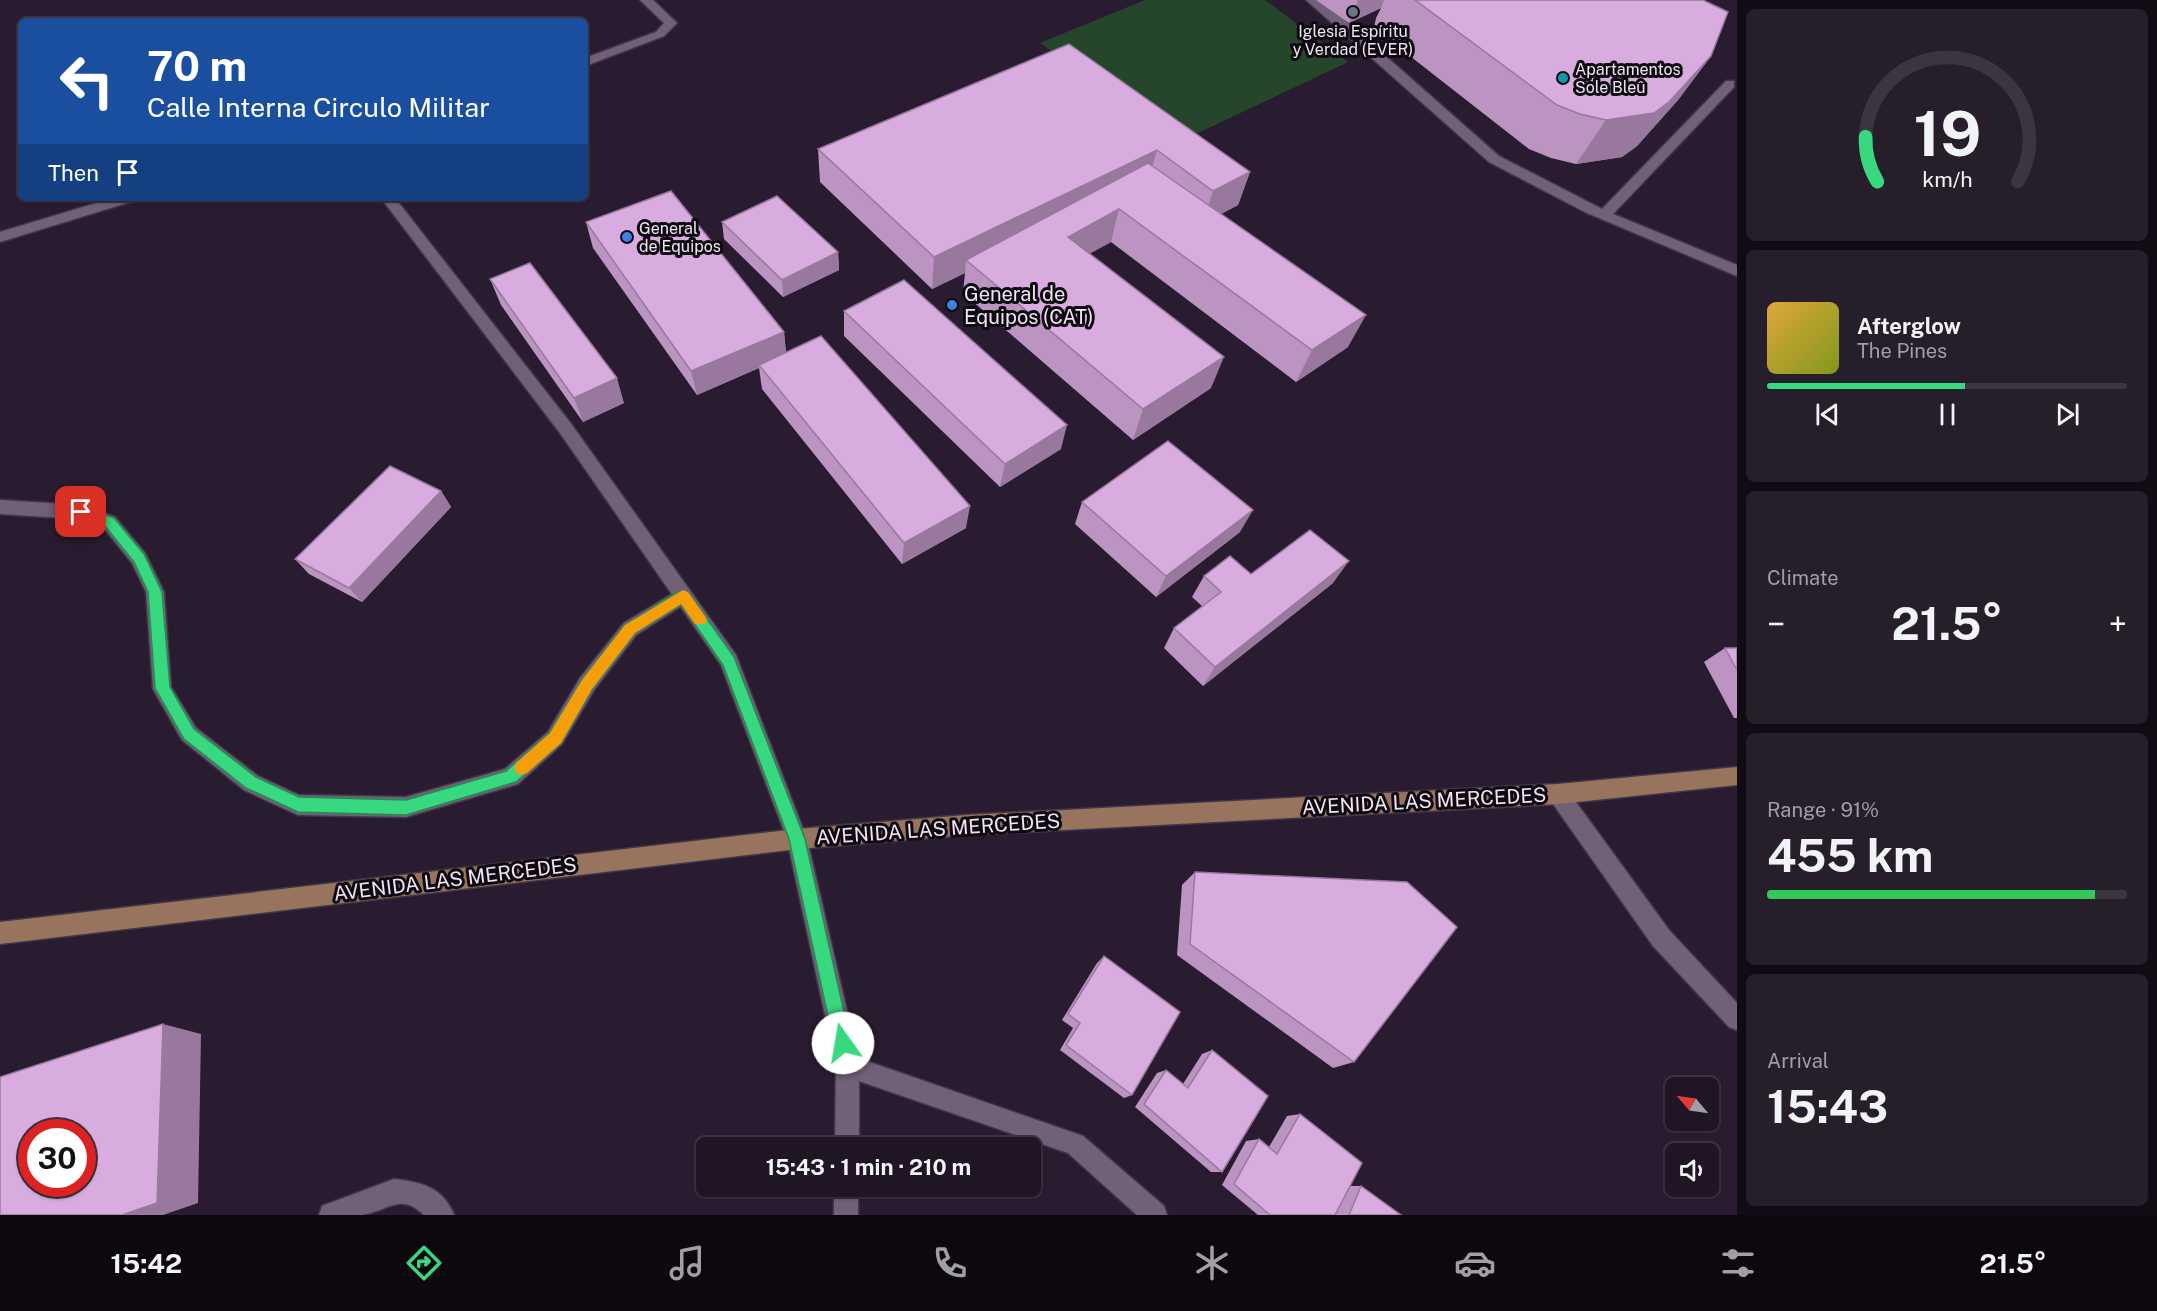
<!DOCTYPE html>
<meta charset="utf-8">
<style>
:root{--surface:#1f1524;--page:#271e2c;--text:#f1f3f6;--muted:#a19fa6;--line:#3c3441;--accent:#38d880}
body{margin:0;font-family:"Public Sans",sans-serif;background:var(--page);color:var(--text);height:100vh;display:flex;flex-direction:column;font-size:22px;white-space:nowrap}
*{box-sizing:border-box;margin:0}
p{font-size:20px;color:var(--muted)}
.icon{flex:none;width:33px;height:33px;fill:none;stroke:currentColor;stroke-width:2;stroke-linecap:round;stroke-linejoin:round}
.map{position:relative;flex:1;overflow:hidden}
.sheet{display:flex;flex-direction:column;gap:9px;padding:9px;background:#110c14;width:420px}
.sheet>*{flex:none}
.top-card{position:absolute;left:18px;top:18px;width:570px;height:183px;border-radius:9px;box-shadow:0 2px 4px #0004,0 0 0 2px var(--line);background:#1a4fa0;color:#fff;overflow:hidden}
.needle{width:39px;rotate:299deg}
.controls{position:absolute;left:1665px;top:1077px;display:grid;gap:12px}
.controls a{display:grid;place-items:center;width:54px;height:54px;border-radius:9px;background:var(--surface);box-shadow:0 2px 4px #0004,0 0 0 2px var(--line);font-size:30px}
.speed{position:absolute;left:18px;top:1119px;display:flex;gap:12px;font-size:30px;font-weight:700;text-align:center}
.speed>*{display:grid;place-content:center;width:78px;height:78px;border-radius:50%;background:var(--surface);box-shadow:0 2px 4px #0004,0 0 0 2px var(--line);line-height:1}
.speed .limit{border:9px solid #d22;background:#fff;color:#111}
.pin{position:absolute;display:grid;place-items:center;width:51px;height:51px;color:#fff;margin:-26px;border-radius:12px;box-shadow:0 3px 9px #0006}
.me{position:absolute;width:66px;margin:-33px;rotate:347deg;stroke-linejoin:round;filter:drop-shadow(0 0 4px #0008)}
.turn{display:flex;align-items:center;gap:21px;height:126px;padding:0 30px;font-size:27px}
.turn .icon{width:78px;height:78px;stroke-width:2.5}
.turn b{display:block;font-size:42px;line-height:51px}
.then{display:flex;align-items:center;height:57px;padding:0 30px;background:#0003;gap:12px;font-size:22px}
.big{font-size:45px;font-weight:700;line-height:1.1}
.sheet .card{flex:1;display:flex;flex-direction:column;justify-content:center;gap:9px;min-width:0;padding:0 21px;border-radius:9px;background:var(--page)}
.sheet .dial{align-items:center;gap:0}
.dial svg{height:156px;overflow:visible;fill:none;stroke:var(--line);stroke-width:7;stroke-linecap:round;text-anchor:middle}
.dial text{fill:var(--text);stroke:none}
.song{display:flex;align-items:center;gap:18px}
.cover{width:72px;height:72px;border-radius:9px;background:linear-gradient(135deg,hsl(40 70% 55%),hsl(70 70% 35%))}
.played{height:6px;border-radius:3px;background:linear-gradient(90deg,var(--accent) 55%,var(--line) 55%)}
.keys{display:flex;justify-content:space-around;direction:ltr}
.heat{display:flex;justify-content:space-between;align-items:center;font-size:33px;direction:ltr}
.charge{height:9px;border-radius:4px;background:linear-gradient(90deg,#34c759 91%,var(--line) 0)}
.trip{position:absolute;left:696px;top:1137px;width:345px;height:60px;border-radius:9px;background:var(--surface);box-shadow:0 2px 4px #0004,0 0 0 2px var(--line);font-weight:700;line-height:60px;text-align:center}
.tabs{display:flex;height:96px;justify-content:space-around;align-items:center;background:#0c080e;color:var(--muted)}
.tabs .icon{width:42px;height:42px}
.tabs .active{color:var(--accent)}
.tabs b{font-size:27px;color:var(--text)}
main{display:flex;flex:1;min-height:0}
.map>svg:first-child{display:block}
.green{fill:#25462b}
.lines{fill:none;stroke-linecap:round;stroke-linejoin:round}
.lane-casing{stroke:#423747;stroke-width:3}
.street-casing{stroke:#423747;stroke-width:3}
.secondary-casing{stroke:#423747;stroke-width:3}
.lane{fill:#706078;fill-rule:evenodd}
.street{fill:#706078;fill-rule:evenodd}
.secondary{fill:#98735d;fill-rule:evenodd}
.wall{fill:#bb94c1}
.shaded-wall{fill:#98789d}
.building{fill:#d9ace0;stroke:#98789d;stroke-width:1.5;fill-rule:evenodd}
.route{fill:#38d880;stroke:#248c53;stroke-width:1.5}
.slow{fill:#f59e0b}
.worship-dot{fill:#6b7280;stroke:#0f0911;stroke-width:2}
.culture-dot{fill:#0f9aa8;stroke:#0f0911;stroke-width:2}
.shop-dot{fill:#3f7fe0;stroke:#0f0911;stroke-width:2}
.labels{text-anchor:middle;stroke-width:6;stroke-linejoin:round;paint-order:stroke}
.far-poi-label{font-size:16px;fill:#eee5f3;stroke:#0f0911;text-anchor:start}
.poi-label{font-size:20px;fill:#eee5f3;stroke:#0f0911;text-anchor:start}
.street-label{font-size:20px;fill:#eee5f3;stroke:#0f0911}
</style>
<main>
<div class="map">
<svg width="1737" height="1215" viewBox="0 0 1737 1215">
<rect width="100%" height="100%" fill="#291c30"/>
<polygon class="green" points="1145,0 1265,0 1348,62 1181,141 1040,43"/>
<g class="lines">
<defs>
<g id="lane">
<polygon points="0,500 81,505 115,517 145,553 164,592 171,687 196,728 258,776 299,795 406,797 505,769 548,732 580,678 624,623 677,591 683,588 689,591 692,596 689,601 636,635 594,690 562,744 518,784 406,817 298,815 244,790 182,740 153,689 146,592 132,563 103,527 80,519 0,514"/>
<path d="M 394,1179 C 421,1182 443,1187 454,1215 L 424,1215 C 400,1192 388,1211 362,1215 C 349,1215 333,1215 319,1215 L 322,1206 Z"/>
</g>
<g id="street">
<polygon points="640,0 653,0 677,23 664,36 585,66 585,58 656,32 664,23"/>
<polygon points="1306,0 1320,0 1330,7 1499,156 1602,209 1726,81 1734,81 1734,87 1613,214 1737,265 1737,276 1587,213 1489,162"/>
<polygon points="113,198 135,198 133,201 0,242 0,232"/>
<polygon points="381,198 395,198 572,425 736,655 807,839 858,1058 1083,1136 1164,1206 1167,1215 1137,1215 1068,1153 859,1081 859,1148 835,1148 836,1066 787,839 721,665 560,433"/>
<polygon points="1558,784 1565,787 1669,930 1737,1003 1737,1030 1729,1027 1653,946 1551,801 1548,794 1551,787"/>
<rect x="834" y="1186" width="24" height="29"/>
</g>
<polygon id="secondary" points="1737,767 1737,785 1558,804 966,835 797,849 0,944 0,922 797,829 966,815 1558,784"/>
</defs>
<use href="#lane" class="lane-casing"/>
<use href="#street" class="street-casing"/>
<use href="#secondary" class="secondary-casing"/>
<use href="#lane" class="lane"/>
<use href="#street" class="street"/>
<use href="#secondary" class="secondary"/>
</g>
<g class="wall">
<polygon points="1316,0 1703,0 1711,56 1678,100 1637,146 1622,157 1576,164 1551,158 1529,149 1374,28 1376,18 1381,8 1349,23"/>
<polygon points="1069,44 1250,172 1238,205 1221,214 1348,347 1296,382 1111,242 1090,253 1211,388 1133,440 963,293 965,273 932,289 820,182 818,149"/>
<polygon points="586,222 784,332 786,352 966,528 902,564 762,389 759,368 697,395 593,248"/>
<polygon points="722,222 838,252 839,270 783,297 724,239"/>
<polygon points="490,279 624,403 583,422 501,305"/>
<polygon points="844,311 1061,449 1000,487 844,336"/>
<polygon points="441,491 451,507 362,602 309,574 295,559"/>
<polygon points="1082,502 1240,532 1156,597 1075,524"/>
<polygon points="1251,574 1333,583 1203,686 1164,648 1174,628 1203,607 1192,597 1204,576"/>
<polygon points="1725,648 1737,648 1737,718 1734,718 1704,662"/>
<polygon points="1195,872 1354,1062 1333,1068 1177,955 1182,885"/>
<polygon points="1104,956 1132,1095 1124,1098 1060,1050 1073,1028 1062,1020 1097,963"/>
<polygon points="1212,1050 1222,1172 1211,1172 1135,1107 1157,1073 1166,1070 1183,1084 1202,1054"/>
<polygon points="1300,1114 1350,1186 1361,1186 1401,1215 1258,1215 1222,1185 1246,1141 1259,1139 1269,1147 1287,1116"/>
</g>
<g class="shaded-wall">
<polygon points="1358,0 1384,0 1381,8 1349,23"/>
<polygon points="1711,56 1678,100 1637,146 1622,157 1576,164 1606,120"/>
<polygon points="1157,150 1148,183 966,260 965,273 932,289 934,257"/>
<polygon points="1250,172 1238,205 1202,224 1213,191"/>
<polygon points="1119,209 1111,242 1062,269 1068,237"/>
<polygon points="838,252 839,270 783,297 782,280"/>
<polygon points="1366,315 1348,347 1296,382 1312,350"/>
<polygon points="784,332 786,356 759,365 759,368 697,395 691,371"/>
<polygon points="1224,357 1211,388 1133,440 1143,409"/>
<polygon points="617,378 624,403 583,422 574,398"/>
<polygon points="1067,425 1061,449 1000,487 1005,464"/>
<polygon points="441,491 451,507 362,602 349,588"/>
<polygon points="970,506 966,528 902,564 904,543"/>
<polygon points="1253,510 1240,532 1156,597 1166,576"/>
<polygon points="1349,561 1333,583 1203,686 1215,667"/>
<polygon points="163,1024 201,1034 198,1203 163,1215 122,1215"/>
</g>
<g class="building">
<polygon points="1415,0 1703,0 1728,12 1711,56 1669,102 1654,113 1606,120 1580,114 1557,105"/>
<polygon points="1069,44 1250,172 1213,191 1157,150 934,257 818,149"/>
<polygon points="1148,163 1366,315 1312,350 1119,209 1068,237 1224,357 1143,409 966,260"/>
<polygon points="671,191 784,332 691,371 586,222"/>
<polygon points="777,196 838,252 782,280 722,222"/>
<polygon points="530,263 617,378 574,398 490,279"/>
<polygon points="904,280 1067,425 1005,464 844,311"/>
<polygon points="821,336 970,506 904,543 759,365"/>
<polygon points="1168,441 1253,510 1166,576 1082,502"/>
<polygon points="390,466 441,491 349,588 295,559"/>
<polygon points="1310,530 1349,561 1215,667 1174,628 1221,592 1204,576 1230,556 1251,574"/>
<polygon points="1725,648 1737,648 1737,670"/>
<polygon points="1195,872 1407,882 1457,927 1354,1062 1190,944"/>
<polygon points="1104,956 1180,1012 1132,1095 1066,1045 1080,1023 1068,1014"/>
<path d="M 163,1024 L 157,1203 L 122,1215 L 0,1215 L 0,1077 ZM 32,1132 L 82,1132 L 82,1184 L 32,1184 Z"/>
<polygon points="1212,1050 1268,1096 1222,1172 1144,1104 1166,1070 1188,1088"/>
<polygon points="1300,1114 1362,1163 1335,1215 1270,1215 1234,1184 1259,1139 1277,1154"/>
<polygon points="1361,1186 1401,1215 1349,1215"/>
</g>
<polygon class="route" points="81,506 114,518 144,554 162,592 170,687 194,729 256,777 299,797 406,800 506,771 550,733 582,680 625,625 678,592 688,592 734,657 805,839 851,1043 849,1049 843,1052 836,1049 834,1043 789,839 723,665 681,604 635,633 592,689 561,743 516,782 406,815 298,812 246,788 184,739 155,688 148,592 134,562 104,525 76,515 74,512 76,508"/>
<polygon class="slow" points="683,590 688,592 705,616 707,620 705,624 695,624 681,604 635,633 592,689 561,743 527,773 522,775 516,773 514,768 516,763 550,733 582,680 625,625"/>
<circle class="worship-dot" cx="1353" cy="12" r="6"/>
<circle class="culture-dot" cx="1563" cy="78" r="6"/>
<g class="shop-dot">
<circle cx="627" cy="237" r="6"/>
<circle cx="952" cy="305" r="6"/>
</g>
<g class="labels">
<g class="far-poi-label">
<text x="1353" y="37" text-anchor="middle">Iglesia Espíritu<tspan x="1353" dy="18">y Verdad (EVER)</tspan></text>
<text x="1575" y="75">Apartamentos<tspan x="1575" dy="18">Sole Bleû</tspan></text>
<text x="639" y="234">General<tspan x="639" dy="18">de Equipos</tspan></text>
</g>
<g class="poi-label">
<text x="964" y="301">General de<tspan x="964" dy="23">Equipos (CAT)</tspan></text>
</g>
<g class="street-label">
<text transform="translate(1424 801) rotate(-3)" y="7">AVENIDA LAS MERCEDES</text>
<text transform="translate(938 829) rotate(-4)" y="7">AVENIDA LAS MERCEDES</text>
<text transform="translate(455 879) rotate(-7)" y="7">AVENIDA LAS MERCEDES</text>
</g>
</g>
</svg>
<div class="controls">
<a><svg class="needle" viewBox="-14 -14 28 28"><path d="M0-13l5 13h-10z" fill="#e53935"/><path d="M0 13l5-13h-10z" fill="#a19fa6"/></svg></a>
<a><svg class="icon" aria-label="sound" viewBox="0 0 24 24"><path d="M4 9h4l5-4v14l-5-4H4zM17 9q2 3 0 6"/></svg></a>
</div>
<div class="speed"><div class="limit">30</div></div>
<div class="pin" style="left:81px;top:512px;background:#d93025"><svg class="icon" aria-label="arrive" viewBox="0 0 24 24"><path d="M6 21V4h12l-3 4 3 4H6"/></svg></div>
<svg class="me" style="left:843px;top:1043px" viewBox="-20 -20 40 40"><circle r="19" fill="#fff"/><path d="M0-13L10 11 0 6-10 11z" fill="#38d880"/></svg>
<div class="trip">15:43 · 1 min · 210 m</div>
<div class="top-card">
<div class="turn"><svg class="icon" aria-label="left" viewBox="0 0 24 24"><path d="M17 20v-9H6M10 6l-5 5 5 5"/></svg><div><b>70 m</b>Calle Interna Circulo Militar</div></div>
<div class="then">Then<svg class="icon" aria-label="arrive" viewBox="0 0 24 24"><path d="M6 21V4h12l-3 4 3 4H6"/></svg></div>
</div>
</div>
<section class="sheet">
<div class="card dial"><svg viewBox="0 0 100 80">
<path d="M14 69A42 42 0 1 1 86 69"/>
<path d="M14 69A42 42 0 0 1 8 46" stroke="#38d880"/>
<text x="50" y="56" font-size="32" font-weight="700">19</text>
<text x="50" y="72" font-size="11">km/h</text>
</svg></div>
<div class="card">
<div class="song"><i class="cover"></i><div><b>Afterglow</b><p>The Pines</p></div></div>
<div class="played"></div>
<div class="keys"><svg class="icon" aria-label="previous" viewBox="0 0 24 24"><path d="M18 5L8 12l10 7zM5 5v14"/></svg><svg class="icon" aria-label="pause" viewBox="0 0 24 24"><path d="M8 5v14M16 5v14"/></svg><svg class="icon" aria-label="next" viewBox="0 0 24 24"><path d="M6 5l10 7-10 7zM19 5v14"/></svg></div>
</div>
<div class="card"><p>Climate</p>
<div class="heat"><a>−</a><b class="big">21.5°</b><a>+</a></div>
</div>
<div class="card"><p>Range · 91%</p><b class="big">455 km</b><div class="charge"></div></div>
<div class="card"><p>Arrival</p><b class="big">15:43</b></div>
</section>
</main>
<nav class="tabs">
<b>15:42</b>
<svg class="icon active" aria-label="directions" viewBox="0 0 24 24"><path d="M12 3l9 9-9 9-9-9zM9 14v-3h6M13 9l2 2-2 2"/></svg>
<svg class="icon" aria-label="music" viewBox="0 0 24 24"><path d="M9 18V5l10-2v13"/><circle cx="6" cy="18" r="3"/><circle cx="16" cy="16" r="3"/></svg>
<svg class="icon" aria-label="phone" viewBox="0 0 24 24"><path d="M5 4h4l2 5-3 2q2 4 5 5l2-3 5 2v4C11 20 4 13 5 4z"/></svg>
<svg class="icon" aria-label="climate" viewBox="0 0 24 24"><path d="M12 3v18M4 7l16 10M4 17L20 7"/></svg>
<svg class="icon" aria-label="car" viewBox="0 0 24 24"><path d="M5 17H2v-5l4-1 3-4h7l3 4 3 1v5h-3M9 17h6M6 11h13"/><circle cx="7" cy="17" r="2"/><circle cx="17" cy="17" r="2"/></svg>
<svg class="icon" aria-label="filters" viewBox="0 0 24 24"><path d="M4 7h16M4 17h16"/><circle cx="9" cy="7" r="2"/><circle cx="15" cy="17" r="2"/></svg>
<b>21.5°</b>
</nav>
